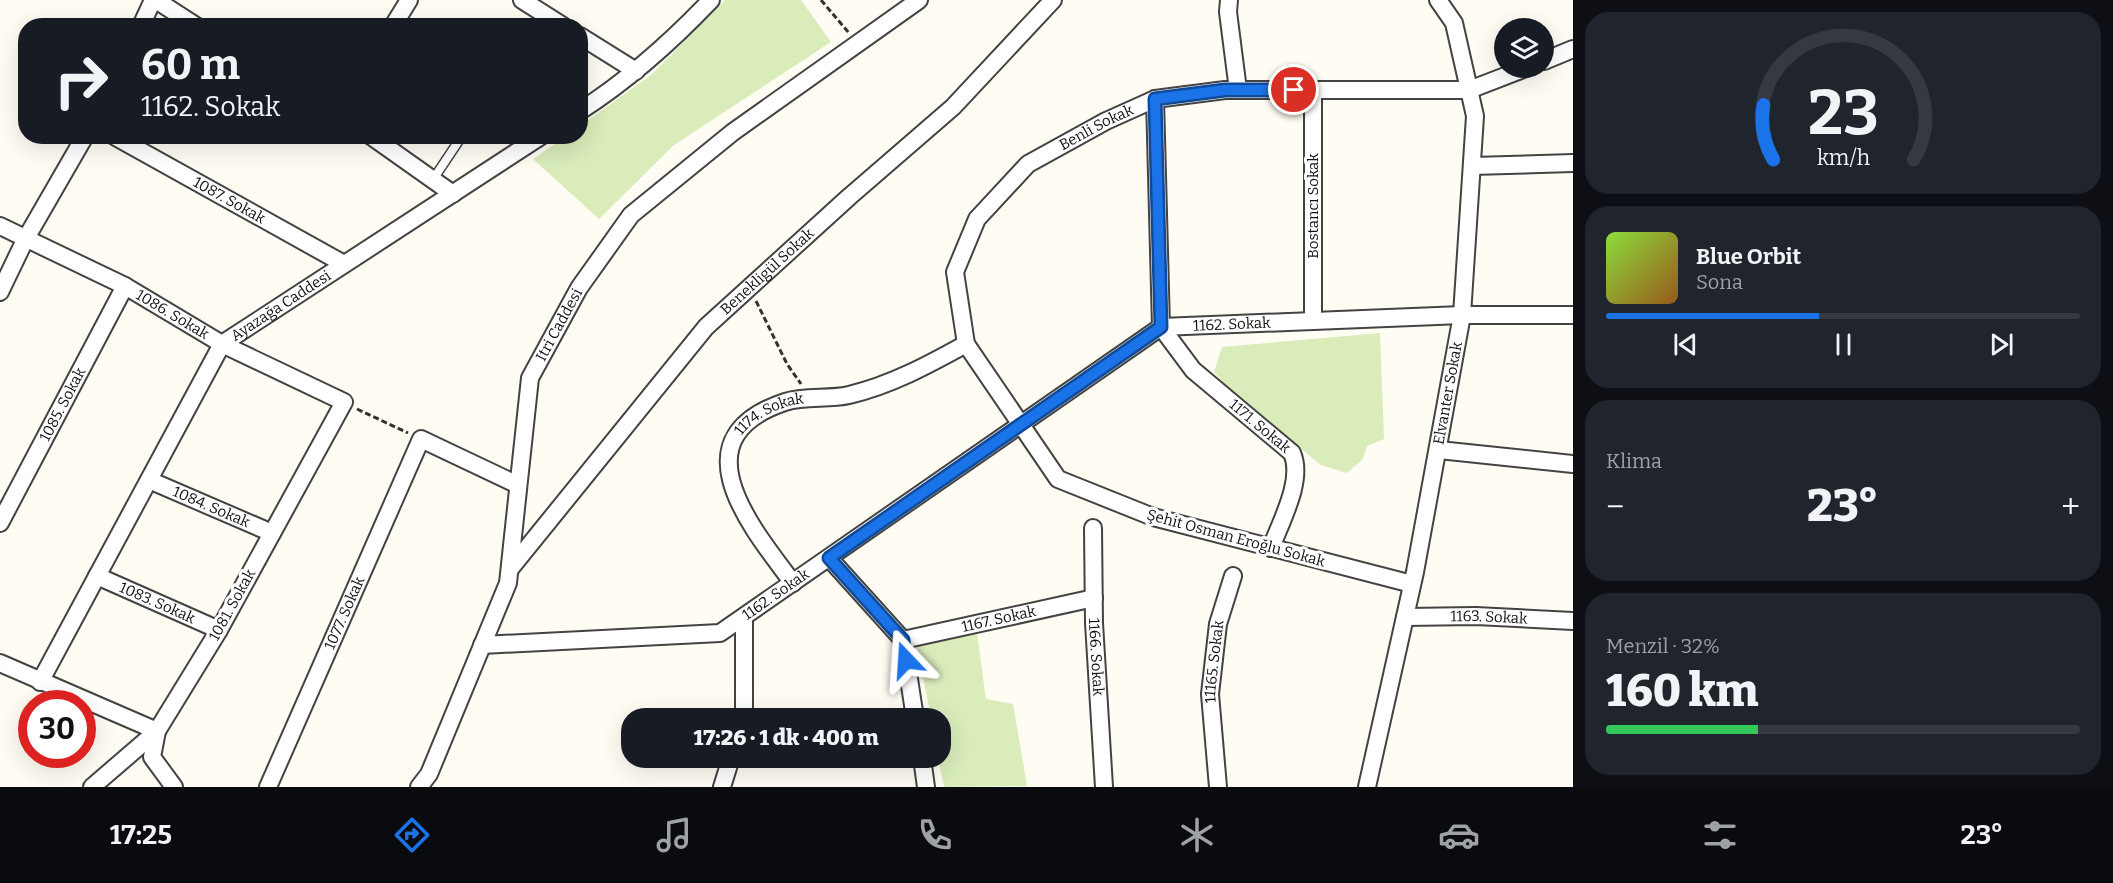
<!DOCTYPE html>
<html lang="tr">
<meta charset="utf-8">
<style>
:root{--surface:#171b24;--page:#20242c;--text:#f1f3f6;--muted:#9ea1a6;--line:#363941;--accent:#1a73e8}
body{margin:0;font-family:Bitter,serif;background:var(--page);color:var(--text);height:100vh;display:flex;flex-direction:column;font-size:22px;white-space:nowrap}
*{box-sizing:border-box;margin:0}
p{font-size:20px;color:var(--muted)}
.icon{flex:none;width:33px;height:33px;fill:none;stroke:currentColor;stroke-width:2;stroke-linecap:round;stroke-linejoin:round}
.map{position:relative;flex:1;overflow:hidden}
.sheet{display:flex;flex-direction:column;gap:12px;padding:12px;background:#0d0f14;width:540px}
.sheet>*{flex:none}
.top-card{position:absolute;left:18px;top:18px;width:570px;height:126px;border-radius:24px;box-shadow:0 6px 24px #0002;background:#171b24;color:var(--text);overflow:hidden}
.buttons{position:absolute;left:1494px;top:18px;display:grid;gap:12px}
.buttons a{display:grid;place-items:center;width:60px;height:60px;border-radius:50%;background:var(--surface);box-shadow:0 6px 24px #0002;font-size:30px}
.speed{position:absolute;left:18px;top:690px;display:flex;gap:12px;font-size:30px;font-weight:700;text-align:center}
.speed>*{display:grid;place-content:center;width:78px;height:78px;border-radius:50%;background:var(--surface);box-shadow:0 6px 24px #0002;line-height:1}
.speed .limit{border:9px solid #d22;background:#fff;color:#111}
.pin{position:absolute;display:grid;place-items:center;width:51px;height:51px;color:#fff;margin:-26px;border:3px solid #fff;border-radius:50%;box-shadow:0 2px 6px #0007}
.me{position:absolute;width:66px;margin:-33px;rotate:340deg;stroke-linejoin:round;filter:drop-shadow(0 0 4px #0008)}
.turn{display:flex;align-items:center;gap:21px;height:126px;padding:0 24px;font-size:27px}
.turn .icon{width:78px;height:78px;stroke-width:2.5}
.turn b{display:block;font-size:42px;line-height:51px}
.big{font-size:45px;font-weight:800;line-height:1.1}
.sheet .card{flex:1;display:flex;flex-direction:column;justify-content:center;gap:9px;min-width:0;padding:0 21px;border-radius:24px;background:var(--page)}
.sheet .dial{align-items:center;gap:0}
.dial svg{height:156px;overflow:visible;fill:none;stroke:var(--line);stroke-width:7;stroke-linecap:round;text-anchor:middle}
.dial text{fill:var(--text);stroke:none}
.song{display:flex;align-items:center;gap:18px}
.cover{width:72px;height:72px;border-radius:9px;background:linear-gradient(135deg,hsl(90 70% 55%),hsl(30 70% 35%))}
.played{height:6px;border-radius:3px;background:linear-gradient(90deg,var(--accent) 45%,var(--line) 45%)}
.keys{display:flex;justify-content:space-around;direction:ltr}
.heat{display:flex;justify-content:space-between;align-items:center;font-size:33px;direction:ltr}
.charge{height:9px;border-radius:4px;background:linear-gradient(90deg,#34c759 32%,var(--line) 0)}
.trip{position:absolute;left:621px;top:708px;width:330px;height:60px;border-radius:24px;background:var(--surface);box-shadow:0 6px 24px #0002;font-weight:800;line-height:60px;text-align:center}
.tab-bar{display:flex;height:96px;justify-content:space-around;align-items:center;background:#090b0e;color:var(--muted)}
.tab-bar .icon{width:42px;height:42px}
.tab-bar .selected{color:var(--accent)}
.tab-bar b{font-size:27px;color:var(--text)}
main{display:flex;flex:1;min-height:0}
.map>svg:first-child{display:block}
.green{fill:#d9ecba}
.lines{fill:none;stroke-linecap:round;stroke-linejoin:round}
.service-casing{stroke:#434343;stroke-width:11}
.minor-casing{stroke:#434343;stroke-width:20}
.path{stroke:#323232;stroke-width:3;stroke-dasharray:6 3;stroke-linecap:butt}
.service{stroke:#fff;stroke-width:8}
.minor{stroke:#fff;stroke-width:16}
.route-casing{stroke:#114b97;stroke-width:15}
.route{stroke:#1a73e8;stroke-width:10}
.labels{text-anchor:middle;stroke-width:6;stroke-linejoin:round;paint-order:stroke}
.street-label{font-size:15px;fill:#101010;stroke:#fff}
</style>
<main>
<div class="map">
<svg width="1573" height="787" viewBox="0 0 1573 787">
<rect width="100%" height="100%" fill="#fffcf3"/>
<g class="green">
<polygon points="725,0 801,0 831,42 674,145 599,219 533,159 565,137 580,136 581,125 651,75"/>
<polygon points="1380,333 1384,439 1367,446 1363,459 1347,473 1321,465 1233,394 1214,372 1222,347"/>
<polygon points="977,633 986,699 1013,704 1027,786 944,787 938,758 940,718 931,718 917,645"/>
</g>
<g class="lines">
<defs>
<polyline id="service" points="434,178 462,136"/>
<g id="minor">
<polyline points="156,0 196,26"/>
<polyline points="522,0 563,26"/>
<polyline points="1229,0 1228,12 1238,90"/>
<polyline points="141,26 153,0"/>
<polyline points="393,26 409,0"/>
<polyline points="580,36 636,71"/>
<polyline points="1544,61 1573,49"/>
<polyline points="1155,99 1161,327"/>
<path d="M 580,111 C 630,79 671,42 711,0"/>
<path id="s1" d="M 114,136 L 344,264"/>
<polyline points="371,136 453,194"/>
<polyline points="1472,166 1573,163"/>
<path id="s2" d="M 0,226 L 125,286 L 222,344 L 344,402 L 219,630 L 157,731 L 92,787"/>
<polyline points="0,292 25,240 85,136"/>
<polyline points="1313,321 1313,90"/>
<path id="s3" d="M 1161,327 L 1193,370 L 1292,453 C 1304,480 1281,521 1271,548"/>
<polyline points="1439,450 1573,464"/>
<path id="s4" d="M 149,480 L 272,533"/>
<path id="s5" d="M 0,523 L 125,286"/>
<path id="s6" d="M 1093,528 L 1094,623 L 1104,787"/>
<polyline points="829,558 903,640 915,718"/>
<path id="s7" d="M 510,569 L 706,327 L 849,197 L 953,107 L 1053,0"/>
<path id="s8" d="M 97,576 L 219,630"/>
<path id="s9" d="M 793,583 C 750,526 677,438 785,402 C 805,395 828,400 849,395 C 891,385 928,365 966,344"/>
<path id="s10" d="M 1412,584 L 1153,517 L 1058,479 L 966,344 L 955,272 L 977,219 L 1028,164 L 1106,121 L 1155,99 L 1225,90 L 1469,90 L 1526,68"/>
<path id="s11" d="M 1405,617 L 1476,616 L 1573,621"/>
<path id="s12" d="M 903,640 L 1094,598"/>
<path id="s13" d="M 482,645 L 720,633 L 1161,327 L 1462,315 L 1573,315"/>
<polyline points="0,663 157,731 152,757 174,787"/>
<path id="s14" d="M 40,682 L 222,344 L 541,136"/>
<polyline points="742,718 744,710 744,617"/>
<polyline points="922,758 926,787"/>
<path id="s15" d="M 268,787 L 421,439 L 518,485"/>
<path id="s16" d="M 419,787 L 429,774 L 508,583 L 530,378 L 579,288 L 631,215 L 733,132 L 919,0"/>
<polyline points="722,787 731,758"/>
<path id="s17" d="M 1218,787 L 1210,694 L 1218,624 L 1233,576"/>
<path id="s18" d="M 1367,787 L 1415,572 L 1462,315 L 1475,116 L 1454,23 L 1438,0"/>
</g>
</defs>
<use href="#service" class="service-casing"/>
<use href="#minor" class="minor-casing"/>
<g class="path">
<polyline points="821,0 849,33"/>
<polyline points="756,301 787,364 801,384"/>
<polyline points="357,409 408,433"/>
</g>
<use href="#service" class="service"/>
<use href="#minor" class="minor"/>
</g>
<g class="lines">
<defs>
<polyline id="route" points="906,660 903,640 829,558 1161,327 1155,99 1225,90 1294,90"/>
</defs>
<use href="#route" class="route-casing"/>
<use href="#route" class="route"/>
</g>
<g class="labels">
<g class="street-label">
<text dy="5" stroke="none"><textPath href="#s10" startOffset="816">Benli Sokak</textPath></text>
<text dy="5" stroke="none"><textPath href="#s1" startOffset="132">1087. Sokak</textPath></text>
<text transform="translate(1313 206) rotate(-90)" y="5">Bostancı Sokak</text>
<text dy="5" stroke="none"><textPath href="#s7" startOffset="394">Benekligül Sokak</textPath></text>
<text dy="5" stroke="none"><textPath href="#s14" startOffset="454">Ayazağa Caddesi</textPath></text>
<text dy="5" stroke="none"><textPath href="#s2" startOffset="194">1086. Sokak</textPath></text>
<text dy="5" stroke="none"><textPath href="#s16" startOffset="490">Itri Caddesi</textPath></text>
<text dy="5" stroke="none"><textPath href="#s13" startOffset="846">1162. Sokak</textPath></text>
<text dy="5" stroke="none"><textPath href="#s18" startOffset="402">Elvanter Sokak</textPath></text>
<text dy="5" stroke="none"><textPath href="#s5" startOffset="134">1085. Sokak</textPath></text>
<text dy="5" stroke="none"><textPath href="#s9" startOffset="208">1174. Sokak</textPath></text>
<text dy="5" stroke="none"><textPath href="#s3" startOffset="141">1171. Sokak</textPath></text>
<text dy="5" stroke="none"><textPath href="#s4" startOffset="68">1084. Sokak</textPath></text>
<text transform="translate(1236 538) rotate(15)" y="5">Şehit Osman Eroğlu Sokak</text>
<text dy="5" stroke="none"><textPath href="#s13" startOffset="306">1162. Sokak</textPath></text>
<text dy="5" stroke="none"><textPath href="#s8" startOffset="66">1083. Sokak</textPath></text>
<text transform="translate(232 605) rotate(-61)" y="5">1081. Sokak</text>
<text dy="5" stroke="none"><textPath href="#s15" startOffset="190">1077. Sokak</textPath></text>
<text dy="5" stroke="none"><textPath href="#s11" startOffset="84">1163. Sokak</textPath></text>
<text dy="5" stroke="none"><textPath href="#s12" startOffset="98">1167. Sokak</textPath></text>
<text dy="5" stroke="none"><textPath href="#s6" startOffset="129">1166. Sokak</textPath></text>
<text dy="5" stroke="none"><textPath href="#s17" startOffset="126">11165. Sokak</textPath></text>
</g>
</g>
</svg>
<div class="buttons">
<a><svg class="icon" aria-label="layers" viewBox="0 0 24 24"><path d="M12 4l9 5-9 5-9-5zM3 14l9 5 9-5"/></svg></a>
</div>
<div class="speed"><div class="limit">30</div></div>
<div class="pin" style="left:1294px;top:90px;background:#d93025"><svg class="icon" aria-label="arrive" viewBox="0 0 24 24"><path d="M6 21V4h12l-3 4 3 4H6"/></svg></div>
<svg class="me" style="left:906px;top:660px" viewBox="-20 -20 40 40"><path d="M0-17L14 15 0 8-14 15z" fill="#1a73e8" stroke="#fff" stroke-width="4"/></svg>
<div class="trip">17:26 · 1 dk · 400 m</div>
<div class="top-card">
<div class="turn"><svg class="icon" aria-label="right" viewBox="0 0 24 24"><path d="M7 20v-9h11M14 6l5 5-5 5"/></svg><div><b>60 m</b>1162. Sokak</div></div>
</div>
</div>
<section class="sheet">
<div class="card dial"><svg viewBox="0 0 100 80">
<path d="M14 69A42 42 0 1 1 86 69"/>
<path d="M14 69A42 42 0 0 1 9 41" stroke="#1a73e8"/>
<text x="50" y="56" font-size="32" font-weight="700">23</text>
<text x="50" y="72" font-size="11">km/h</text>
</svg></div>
<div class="card">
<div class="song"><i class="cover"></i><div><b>Blue Orbit</b><p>Sona</p></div></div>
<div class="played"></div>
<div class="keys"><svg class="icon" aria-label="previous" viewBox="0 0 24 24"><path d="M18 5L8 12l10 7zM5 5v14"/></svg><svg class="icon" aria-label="pause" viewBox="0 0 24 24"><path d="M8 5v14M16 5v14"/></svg><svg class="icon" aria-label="next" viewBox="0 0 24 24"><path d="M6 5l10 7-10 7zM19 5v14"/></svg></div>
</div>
<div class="card"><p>Klima</p>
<div class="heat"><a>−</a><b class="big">23°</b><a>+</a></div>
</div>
<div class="card"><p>Menzil · 32%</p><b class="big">160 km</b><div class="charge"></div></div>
</section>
</main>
<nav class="tab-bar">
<b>17:25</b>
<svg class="icon selected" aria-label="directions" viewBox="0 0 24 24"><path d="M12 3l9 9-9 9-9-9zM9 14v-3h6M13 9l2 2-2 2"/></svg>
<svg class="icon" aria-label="music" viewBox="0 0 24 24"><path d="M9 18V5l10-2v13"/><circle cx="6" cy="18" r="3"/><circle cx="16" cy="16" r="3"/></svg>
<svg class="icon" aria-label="phone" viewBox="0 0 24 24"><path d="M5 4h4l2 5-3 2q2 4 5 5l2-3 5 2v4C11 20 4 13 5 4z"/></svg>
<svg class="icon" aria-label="climate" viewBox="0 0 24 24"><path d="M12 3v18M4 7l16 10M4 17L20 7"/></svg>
<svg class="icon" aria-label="car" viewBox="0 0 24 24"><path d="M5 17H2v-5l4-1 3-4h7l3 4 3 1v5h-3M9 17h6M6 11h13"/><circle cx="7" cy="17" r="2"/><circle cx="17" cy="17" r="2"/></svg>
<svg class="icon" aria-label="filters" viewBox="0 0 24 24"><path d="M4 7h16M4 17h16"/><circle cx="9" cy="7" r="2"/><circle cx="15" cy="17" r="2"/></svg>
<b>23°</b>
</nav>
